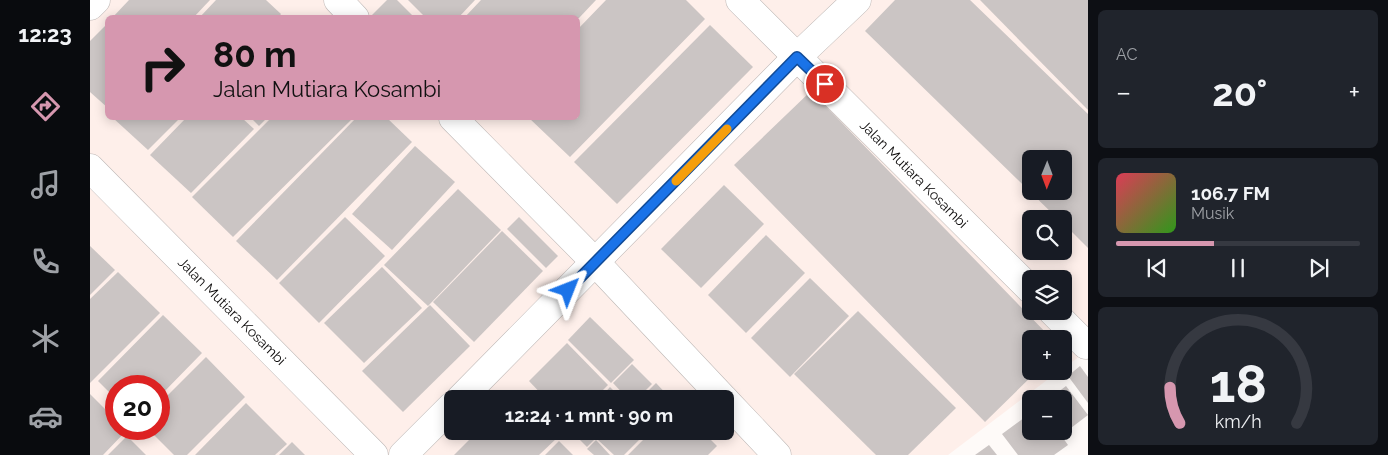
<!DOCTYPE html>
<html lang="id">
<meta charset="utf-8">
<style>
:root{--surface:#171b24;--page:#20242c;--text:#f1f3f6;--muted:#9ea1a6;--line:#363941;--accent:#d697af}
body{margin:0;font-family:Raleway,sans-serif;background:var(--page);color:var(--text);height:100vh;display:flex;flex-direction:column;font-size:19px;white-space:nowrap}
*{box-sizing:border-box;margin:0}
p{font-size:16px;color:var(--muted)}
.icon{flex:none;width:28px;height:28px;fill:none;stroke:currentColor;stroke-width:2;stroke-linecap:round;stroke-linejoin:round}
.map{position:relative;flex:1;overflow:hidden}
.sheet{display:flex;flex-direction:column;gap:10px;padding:10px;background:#0d0f14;width:300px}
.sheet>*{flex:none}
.guide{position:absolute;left:15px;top:15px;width:475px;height:105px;border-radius:8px;box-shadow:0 2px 12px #0003;background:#d697af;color:#111;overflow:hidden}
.needle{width:32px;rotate:181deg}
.controls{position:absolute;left:932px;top:150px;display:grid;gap:10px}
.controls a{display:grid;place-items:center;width:50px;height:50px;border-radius:8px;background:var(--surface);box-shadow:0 2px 12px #0003;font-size:25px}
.speed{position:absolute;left:15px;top:375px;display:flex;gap:10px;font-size:25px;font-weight:700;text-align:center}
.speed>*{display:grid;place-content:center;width:65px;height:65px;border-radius:50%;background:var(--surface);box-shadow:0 2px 12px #0003;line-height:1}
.speed .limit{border:8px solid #d22;background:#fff;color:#111}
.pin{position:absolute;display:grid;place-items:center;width:42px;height:42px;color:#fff;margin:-21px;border:2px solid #fff;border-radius:50%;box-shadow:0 1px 5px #0007}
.me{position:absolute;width:55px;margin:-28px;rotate:45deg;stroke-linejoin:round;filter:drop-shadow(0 0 4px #0008)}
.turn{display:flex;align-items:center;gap:18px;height:105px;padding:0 25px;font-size:22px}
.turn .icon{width:65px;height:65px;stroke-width:2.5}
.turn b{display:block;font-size:35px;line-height:42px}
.big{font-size:38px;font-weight:700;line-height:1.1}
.sheet .tile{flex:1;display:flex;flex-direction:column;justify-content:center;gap:8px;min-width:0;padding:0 18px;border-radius:8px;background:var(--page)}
.sheet .dial{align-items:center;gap:0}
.dial svg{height:130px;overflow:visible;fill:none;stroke:var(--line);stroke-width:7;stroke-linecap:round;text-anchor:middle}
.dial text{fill:var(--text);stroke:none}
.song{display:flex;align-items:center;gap:15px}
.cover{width:60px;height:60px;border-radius:8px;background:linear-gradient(135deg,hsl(350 70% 55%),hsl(110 70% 35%))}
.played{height:5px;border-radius:2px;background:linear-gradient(90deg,var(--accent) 40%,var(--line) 40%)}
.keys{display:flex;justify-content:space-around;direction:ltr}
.heat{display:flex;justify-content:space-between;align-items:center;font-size:28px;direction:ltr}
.trip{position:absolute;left:354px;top:390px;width:290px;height:50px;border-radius:8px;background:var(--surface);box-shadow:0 2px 12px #0003;font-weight:700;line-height:50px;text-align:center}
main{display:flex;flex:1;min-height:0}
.tabs{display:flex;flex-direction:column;width:90px;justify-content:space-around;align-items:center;background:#090b0e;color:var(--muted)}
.tabs .icon{width:35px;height:35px}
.tabs .selected{color:var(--accent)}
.tabs b{font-size:22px;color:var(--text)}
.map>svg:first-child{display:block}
.built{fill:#feefea;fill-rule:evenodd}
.building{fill:#cbc5c4;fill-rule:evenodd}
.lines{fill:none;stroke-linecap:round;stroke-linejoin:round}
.minor-casing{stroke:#bdb7b5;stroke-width:29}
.minor{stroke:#fff;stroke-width:28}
.route-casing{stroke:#114b97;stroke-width:12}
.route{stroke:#1a73e8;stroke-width:9}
.slow{stroke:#f59e0b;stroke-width:9}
.labels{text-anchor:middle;stroke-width:4;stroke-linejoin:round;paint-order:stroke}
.street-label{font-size:14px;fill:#0d0b0b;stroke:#fff}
</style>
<main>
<nav class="tabs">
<b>12:23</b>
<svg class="icon selected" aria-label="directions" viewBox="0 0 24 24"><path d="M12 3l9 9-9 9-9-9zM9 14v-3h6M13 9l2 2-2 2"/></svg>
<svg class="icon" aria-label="music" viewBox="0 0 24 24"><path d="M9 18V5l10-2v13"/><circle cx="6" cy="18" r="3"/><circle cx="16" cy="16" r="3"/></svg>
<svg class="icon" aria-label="phone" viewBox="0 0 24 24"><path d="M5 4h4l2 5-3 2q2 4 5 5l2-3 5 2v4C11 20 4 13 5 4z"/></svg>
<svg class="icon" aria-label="climate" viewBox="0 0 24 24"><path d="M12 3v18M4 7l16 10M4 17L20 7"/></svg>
<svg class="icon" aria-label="car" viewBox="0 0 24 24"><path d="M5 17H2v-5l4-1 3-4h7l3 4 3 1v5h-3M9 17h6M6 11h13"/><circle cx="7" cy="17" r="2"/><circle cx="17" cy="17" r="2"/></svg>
</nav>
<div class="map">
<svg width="998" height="455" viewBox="0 0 998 455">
<rect width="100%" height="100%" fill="#fefaf8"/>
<path class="built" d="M 0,0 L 998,0 L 998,350 L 974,368 L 974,339 L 941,339 L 941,371 L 969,371 L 858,455 L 0,455 ZM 18,18 L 488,18 L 488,118 L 18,118 ZM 941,159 L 974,159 L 974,191 L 941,191 ZM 941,219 L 974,219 L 974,251 L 941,251 ZM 941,279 L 974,279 L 974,311 L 941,311 ZM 26,386 L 69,386 L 69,429 L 26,429 ZM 362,399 L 635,399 L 635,431 L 362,431 Z"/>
<g class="building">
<polygon points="39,0 120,0 103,18 22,18"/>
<polygon points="126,0 176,0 191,14 188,18 109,18"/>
<polygon points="297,0 307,0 325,18 285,18 282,15"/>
<polygon points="318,0 385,0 368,18 336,18"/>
<polygon points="391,0 506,0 489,18 374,18"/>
<polygon points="516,0 596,0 615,19 480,157 439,118 488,118 488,29"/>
<path d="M 805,0 L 880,0 L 998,114 L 998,248 L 974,224 L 974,219 L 968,219 L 775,31 ZM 941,159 L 974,159 L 974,191 L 941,191 Z"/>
<polygon points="890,0 998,0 998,110 934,45"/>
<polygon points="18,23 18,108 0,92 0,41"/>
<polygon points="620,25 663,67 527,204 484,162"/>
<polygon points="721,91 962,339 941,339 941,371 947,371 895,422 644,165"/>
<polygon points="23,118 90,118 58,150"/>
<polygon points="96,118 152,118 164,129 101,193 60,155"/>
<polygon points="161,118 177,118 169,126"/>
<polygon points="181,118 263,118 143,237 102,197"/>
<polygon points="266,118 297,118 322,142 187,280 146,241"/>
<polygon points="325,146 365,182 302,250 262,214"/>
<polygon points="634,185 674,224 611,288 571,249"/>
<polygon points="368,189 411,230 338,306 294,265"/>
<polygon points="255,217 295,256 229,323 189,283"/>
<polygon points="429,217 468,256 456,268 417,229"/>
<polygon points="412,231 453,271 384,342 343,302"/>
<polygon points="676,235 715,273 656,333 618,295"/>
<polygon points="0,246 25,270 0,295"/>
<polygon points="292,267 332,308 274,363 234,323"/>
<polygon points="28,272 70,313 0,383 0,299"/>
<polygon points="720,278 759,316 700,377 661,338"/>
<polygon points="340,305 380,346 313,412 272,371"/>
<polygon points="768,311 866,408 818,455 786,455 704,374"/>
<polygon points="73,315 112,353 69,397 69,386 26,386 26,399 8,381"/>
<polygon points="500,317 544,360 521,383 478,340"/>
<polygon points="477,343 518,385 504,399 456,399 439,381"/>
<polygon points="116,357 155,397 97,455 84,455 58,429 69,429 69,404"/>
<polygon points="542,364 562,384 547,399 538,399 523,383"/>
<polygon points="990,366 998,377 998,403 978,376"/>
<polygon points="566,383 581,399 550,399"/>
<polygon points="976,386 998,415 977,431 974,426 974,399 959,399"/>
<polygon points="520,387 532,399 509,399"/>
<polygon points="0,394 26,420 26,429 37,430 13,455 0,455"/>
<polygon points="156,403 197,444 185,455 105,455"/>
<polygon points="941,406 941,431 968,431 978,445 964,455 928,455 912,434 938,415 935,410"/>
<polygon points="388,431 461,431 467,438 449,455 364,455"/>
<polygon points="481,431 497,431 505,439 497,447"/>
<polygon points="515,431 558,431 534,455 524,455 507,439"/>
<polygon points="562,431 612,431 627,446 618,455 538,455"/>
<polygon points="37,436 56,455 18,455"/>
<polygon points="506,440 520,455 504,455 497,449"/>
<polygon points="469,441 483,455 455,455"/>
<polygon points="202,442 215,455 189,455"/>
<polygon points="899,445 907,455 885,455"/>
</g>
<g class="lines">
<defs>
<g id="minor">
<polyline points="248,0 265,18"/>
<polyline points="650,0 941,290"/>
<polyline points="0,6 6,0"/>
<polyline points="363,118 506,263 634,399"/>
<polyline points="0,168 284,455"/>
<polyline points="962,311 996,345"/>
<polyline points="370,399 707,57 767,0"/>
<polyline points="635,400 687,455"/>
<polyline points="313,455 362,406"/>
</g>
</defs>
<use href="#minor" class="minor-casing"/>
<use href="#minor" class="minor"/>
</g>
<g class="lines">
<defs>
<polyline id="route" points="478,290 707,57 735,84"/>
</defs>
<use href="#route" class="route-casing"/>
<use href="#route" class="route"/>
<polyline class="slow" points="586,181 637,129"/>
</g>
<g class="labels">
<g class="street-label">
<text transform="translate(824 174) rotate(45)" y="5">Jalan Mutiara Kosambi</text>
<text transform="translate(142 311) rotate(45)" y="5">Jalan Mutiara Kosambi</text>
</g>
</g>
</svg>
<div class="controls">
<a><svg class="needle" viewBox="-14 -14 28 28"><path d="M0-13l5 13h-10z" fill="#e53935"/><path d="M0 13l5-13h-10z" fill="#9ea1a6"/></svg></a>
<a><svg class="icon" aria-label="search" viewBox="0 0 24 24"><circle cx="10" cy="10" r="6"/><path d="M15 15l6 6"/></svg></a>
<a><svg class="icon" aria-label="layers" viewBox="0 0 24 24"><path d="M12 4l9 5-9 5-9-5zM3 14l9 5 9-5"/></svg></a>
<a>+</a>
<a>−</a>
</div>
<div class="speed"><div class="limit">20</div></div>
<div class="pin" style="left:735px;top:84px;background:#d93025"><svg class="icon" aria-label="arrive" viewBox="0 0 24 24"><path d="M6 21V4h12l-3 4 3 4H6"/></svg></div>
<svg class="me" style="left:478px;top:290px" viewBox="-20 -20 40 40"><path d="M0-17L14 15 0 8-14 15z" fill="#1a73e8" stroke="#fff" stroke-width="4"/></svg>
<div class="trip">12:24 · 1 mnt · 90 m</div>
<div class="guide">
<div class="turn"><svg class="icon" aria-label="right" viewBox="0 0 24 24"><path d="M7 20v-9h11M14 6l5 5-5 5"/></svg><div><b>80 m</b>Jalan Mutiara Kosambi</div></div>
</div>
</div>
<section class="sheet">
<div class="tile"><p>AC</p>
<div class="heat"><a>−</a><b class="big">20°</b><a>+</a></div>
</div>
<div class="tile">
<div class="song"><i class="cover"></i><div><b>106.7 FM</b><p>Musik</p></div></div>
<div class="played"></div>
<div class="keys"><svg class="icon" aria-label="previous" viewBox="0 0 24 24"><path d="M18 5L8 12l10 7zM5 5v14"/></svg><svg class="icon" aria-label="pause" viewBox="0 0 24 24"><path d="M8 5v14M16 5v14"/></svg><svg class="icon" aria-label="next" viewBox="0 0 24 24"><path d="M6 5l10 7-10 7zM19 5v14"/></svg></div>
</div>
<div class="tile dial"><svg viewBox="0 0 100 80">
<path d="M14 69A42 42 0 1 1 86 69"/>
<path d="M14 69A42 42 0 0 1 8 47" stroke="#d697af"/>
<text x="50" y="56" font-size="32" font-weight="700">18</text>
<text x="50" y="72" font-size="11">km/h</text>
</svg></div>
</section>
</main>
